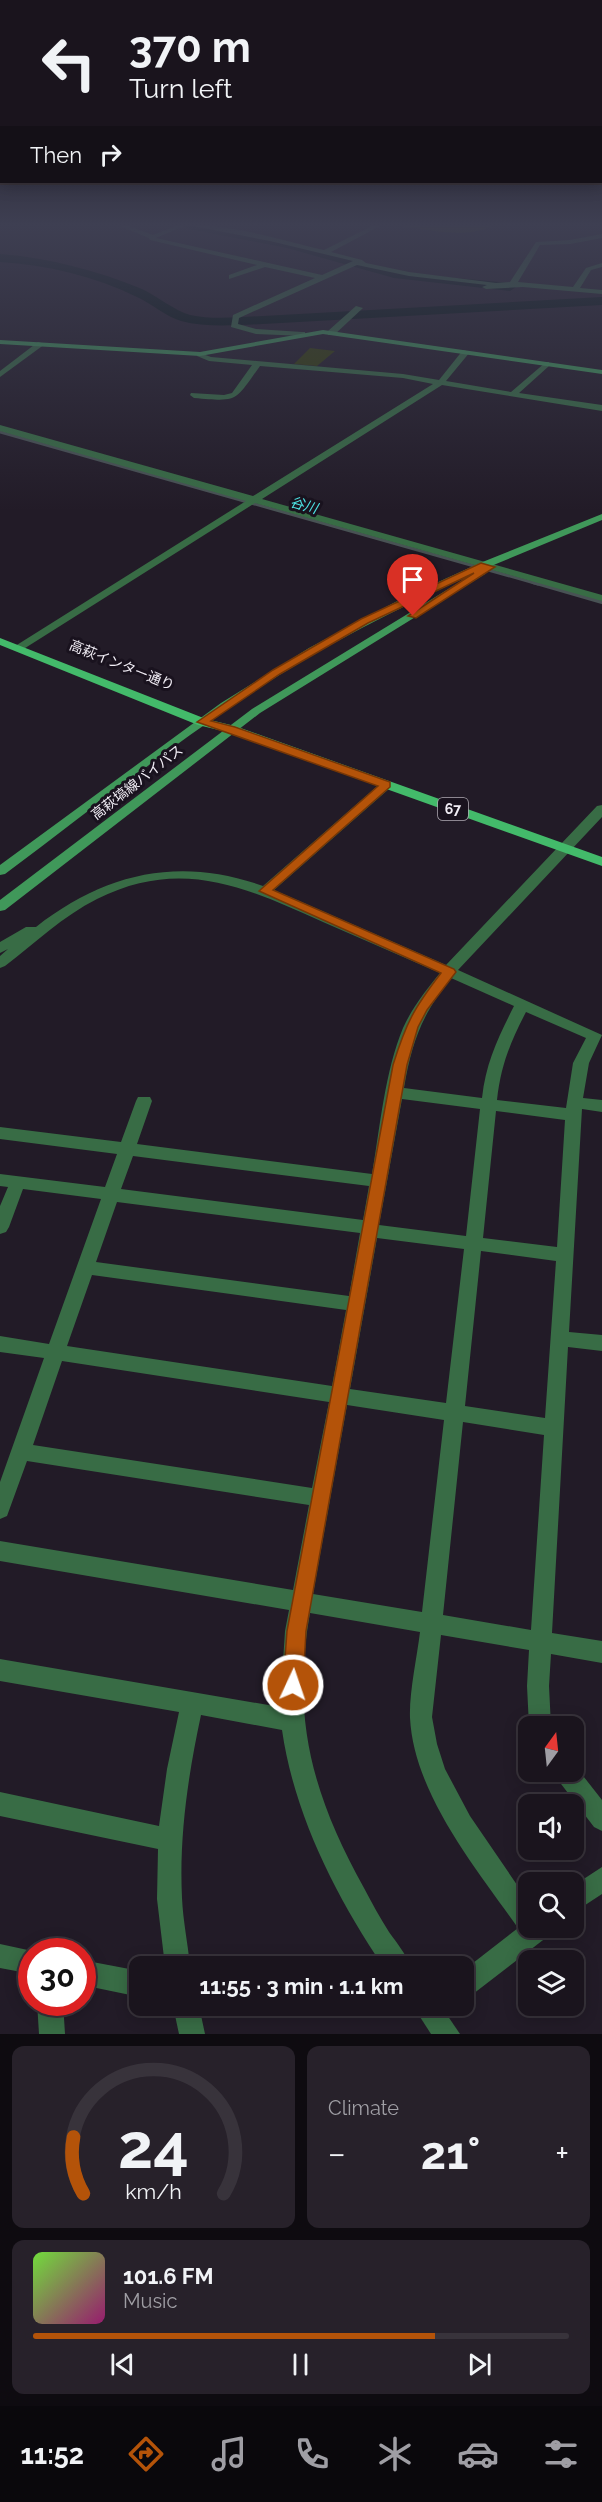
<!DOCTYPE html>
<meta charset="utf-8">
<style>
:root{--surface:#1a141d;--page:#27212a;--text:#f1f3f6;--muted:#9f9ea4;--line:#38333b;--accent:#b45309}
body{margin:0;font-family:Raleway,"Noto Sans JP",sans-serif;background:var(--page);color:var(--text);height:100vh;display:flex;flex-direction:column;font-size:22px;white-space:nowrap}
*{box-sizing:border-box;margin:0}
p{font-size:20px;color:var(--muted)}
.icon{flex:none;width:33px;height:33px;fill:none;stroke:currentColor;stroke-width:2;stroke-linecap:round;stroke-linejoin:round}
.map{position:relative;height:2034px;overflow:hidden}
.drawer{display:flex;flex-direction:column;gap:12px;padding:12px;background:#0e0b10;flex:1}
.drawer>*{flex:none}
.top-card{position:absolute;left:0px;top:0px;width:603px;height:183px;box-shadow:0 3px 15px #0003,0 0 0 2px var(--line);background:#1a141d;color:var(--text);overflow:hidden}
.needle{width:39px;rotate:15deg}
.fabs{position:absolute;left:518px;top:1716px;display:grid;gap:12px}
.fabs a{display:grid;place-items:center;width:66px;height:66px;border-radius:12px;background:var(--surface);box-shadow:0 3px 15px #0003,0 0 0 2px var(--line);font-size:30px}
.speed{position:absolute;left:18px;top:1938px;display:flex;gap:12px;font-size:30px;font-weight:700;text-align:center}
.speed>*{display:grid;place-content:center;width:78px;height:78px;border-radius:50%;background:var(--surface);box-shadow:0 3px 15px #0003,0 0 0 2px var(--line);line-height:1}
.speed .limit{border:9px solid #d22;background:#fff;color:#111}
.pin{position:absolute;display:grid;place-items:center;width:51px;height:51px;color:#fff;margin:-62px -26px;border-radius:50% 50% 50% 0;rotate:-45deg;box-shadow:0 0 6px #0007}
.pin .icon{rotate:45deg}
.me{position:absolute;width:66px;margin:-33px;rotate:3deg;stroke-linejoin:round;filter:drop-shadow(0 0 4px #0008)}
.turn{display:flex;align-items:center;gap:21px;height:126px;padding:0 30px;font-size:27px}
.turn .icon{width:78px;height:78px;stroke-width:2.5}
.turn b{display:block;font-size:42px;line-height:51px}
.then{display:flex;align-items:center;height:57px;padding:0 30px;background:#0003;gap:12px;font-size:22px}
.big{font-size:45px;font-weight:700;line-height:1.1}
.drawer .widget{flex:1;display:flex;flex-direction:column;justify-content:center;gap:9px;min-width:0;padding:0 21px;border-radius:12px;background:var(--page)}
.drawer .dial{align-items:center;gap:0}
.dial svg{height:156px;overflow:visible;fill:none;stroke:var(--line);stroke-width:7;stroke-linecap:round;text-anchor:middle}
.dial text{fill:var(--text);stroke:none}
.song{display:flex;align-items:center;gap:18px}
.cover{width:72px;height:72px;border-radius:9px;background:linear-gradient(135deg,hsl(100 70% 55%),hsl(320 70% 35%))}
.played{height:6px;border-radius:3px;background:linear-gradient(90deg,var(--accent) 75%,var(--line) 75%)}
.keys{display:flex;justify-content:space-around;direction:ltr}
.heat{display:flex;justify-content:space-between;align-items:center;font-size:33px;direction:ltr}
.drawer .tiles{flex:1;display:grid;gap:12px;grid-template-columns:1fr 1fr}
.widget:last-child{grid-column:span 2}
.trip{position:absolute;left:129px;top:1956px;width:345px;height:60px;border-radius:12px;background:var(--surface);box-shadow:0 3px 15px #0003,0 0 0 2px var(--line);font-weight:700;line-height:60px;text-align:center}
.tab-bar{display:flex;height:96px;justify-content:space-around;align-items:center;background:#0a080c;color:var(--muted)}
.tab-bar .icon{width:42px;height:42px}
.tab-bar .selected{color:var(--accent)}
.tab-bar b{font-size:27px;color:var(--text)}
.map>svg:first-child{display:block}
.green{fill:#343d09}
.forest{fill:#465400}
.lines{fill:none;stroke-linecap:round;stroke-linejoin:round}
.stream-far1{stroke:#485254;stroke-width:3}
.stream{stroke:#485254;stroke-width:4}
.river{fill:#000f0f;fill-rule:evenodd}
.street{fill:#386c45;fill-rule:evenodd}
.secondary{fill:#40985a;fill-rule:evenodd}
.primary{fill:#43ba6a;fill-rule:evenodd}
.route{fill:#b45309;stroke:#753606;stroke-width:1.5}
.labels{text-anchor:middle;stroke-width:6;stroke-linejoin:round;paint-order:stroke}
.far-water-label{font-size:14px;font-style:italic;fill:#4de4e5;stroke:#19121e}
.far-street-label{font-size:14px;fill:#f1edf5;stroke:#19121e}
.shield{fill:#19121e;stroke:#b0abb4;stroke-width:1.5}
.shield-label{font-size:14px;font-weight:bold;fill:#f1edf5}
</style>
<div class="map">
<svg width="602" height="2034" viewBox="0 0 602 2034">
<rect width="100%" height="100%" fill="#221b27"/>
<polygon class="green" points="310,348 335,351 317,366 294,364"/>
<path class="forest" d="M 402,226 L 492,226 C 466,239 429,230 402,226 Z"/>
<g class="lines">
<polyline class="stream-far1" points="0,432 538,584"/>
<polyline class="stream" points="533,582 602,602"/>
<g class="river">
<path d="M 183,226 C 241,223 308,249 364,263 C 411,276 461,278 510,283 L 516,287 L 510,291 L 394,278 L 287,248 L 189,229 Z"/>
<path d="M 0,254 C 49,258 96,270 142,289 C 157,296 175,311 190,315 C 213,320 239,317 263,316 L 602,297 L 602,305 L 263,324 C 236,325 207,328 181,321 C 165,316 152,304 137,297 C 94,276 47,265 0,262 Z"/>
</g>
<g class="street">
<path d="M 120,226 L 129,226 L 153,235 L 176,226 L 184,226 L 156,238 L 322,275 L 353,261 L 270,241 L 193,226 C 232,224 285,241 324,250 L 372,226 L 380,226 L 331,252 L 362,260 L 366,263 L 409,272 L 496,283 L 510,282 L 536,242 L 570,240 L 602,234 L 602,238 L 570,244 L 540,245 L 518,282 L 573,287 L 586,268 L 602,263 L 602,267 L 591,270 L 580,288 L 602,290 L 602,294 L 523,287 L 486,289 L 482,287 L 487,285 L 409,276 L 357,265 L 239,318 L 238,324 L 256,329 L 302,332 L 305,332 L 305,336 L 256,334 L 231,327 L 233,315 L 315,278 L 265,267 L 229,279 L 229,275 L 257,265 L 150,240 L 149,238 Z"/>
<polygon points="356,306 363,308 334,335 328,335 328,331"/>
<polygon points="38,342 45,344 0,377 0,371"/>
<path d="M 463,350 L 470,352 L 446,381 L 511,392 L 546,362 L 549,362 L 549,366 L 519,393 L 602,405 L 602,411 L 442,385 L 262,499 L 602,595 L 602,601 L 255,503 L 22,650 L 14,650 L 12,648 L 246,501 L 0,431 L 0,425 L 253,496 L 433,384 L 403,378 L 260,366 C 234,402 239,402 194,398 L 190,395 L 191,393 L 224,395 L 232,393 L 252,365 L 209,361 L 197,356 L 197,352 L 211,357 L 403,374 L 439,380 Z"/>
<path d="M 386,781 L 392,785 L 390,788 L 274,890 L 446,965 L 597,806 L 602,805 L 602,817 L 458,970 L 602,1035 L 589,1063 L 583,1098 L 602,1100 L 602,1112 L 582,1109 L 569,1332 L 602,1335 L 602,1351 L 568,1347 L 552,1633 L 602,1641 L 602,1663 L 551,1654 L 549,1686 L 551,1726 L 529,1726 L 527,1686 L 529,1650 L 441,1635 L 432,1717 L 437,1744 L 445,1769 L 470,1816 L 528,1901 L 528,1928 L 550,1928 L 547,1937 L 473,1994 L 464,1998 L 464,1970 L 518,1928 C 476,1868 414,1794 410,1718 C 409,1693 417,1657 420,1632 L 310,1613 C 291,1719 313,1796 364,1888 C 372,1903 380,1918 389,1932 C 397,1943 406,1954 410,1966 L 383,1966 C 336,1897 294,1814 282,1730 L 201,1715 C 188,1776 179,1836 182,1898 C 183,1921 188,1944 190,1966 L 165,1966 L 157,1899 L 158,1849 L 0,1816 L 0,1792 L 159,1826 L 167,1769 L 179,1712 L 0,1681 L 0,1659 L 280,1707 L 285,1631 L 289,1610 L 0,1561 L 0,1541 L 293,1590 L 309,1505 L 27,1461 L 7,1516 L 0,1519 L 0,1482 L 44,1358 L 0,1352 L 0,1336 L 49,1344 L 101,1199 L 23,1189 L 9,1227 L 6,1232 L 0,1234 L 0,1206 L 8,1187 L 0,1186 L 0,1174 L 105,1187 L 117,1154 L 0,1139 L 0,1127 L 121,1142 L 136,1101 L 138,1097 L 150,1097 L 152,1101 L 137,1144 L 372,1174 C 380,1127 385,1071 403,1028 C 412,1008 426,990 440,973 C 401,956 362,939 323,922 C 245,887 181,857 97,899 C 63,916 35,943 5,966 L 0,968 L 0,956 L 8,949 L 0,953 L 0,942 L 26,927 L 36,927 C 105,873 179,856 263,886 L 382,782 ZM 451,978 L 514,1006 C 498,1038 486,1062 482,1098 L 404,1088 C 412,1042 421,1016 451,978 ZM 526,1012 L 586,1038 L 573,1063 L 566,1108 L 497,1100 C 501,1065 510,1043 526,1012 ZM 402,1099 L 480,1109 L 466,1236 L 379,1225 ZM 496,1111 L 565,1120 L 557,1247 L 483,1238 ZM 133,1156 L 369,1186 L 363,1220 L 121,1189 ZM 117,1202 L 360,1233 L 349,1296 L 96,1262 ZM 377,1238 L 464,1249 L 446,1403 L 350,1389 ZM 481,1251 L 556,1261 L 545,1418 L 465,1406 ZM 92,1275 L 346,1310 L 332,1386 L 67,1346 ZM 62,1361 L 329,1402 L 312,1488 L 33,1445 ZM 347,1405 L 444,1420 L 422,1612 L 313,1594 ZM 463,1422 L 544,1435 L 531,1630 L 443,1615 Z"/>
<polygon points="573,1763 602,1800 602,1831 594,1827 558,1780 555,1772 573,1772"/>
<polygon points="602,1867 602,1894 573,1913 573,1886"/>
<polygon points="0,1944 37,1952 32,1952 32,1974 0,1968"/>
<polygon points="82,1960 140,1971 140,1997 82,1985"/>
<polygon points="37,2002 63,2002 65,2034 39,2034"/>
<polygon points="173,2006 199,2006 205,2034 179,2034"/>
<polygon points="413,2006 441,2006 460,2034 431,2034"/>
</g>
<g class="secondary">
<polygon points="323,330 602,370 602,374 323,334 200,356 0,344 0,340 200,352"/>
<path d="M 602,514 L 602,520 L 479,571 L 485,574 L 260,713 L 5,910 L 0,911 L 0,900 L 252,709 L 473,574 C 389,612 305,655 229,708 C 152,760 79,819 5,874 L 0,875 L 0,865 L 221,703 L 309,648 L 401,599 L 480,563 Z"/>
</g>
<polygon class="primary" points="0,638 206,719 235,726 602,857 602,866 227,732 198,725 0,645"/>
</g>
<linearGradient id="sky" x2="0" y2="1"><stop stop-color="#130f15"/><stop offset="0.44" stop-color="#3e3f52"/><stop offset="1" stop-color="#3e3f52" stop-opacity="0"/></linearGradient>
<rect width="602" height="511" fill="url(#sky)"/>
<path class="route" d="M 481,563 L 495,567 L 416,618 L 408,616 L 474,573 L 368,623 L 280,674 L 211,721 L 235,727 L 390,782 L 390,787 L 273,890 L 454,969 L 456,972 L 427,1010 L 418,1027 L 407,1065 L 306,1631 L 303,1685 L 300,1692 L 293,1695 L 286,1692 L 283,1685 L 287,1631 L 393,1065 C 406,1023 414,1008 441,973 L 259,891 L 378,786 L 197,722 L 273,670 L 361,619 Z"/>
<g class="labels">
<g class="far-water-label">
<text transform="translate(304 505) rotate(16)" y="5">谷川</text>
</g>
<g class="far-street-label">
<text transform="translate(122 665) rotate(22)" y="5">高萩インター通り</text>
<text transform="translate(137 782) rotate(-38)" y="5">高萩塙線バイパス</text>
</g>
<rect class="shield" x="438" y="798" width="30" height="22" rx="4.5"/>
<g class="shield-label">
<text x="453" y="814">67</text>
</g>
</g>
</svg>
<div class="fabs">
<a><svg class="needle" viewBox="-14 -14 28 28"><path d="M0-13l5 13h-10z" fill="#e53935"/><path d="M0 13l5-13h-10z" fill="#9f9ea4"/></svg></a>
<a><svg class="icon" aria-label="sound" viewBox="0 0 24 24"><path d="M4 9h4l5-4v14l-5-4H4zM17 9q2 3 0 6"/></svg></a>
<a><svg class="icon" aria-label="search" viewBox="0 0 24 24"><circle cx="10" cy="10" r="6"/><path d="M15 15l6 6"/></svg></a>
<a><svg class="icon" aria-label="layers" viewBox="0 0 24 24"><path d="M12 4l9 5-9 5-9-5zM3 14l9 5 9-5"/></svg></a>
</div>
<div class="speed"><div class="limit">30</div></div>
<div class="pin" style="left:413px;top:616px;background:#d93025"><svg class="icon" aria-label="arrive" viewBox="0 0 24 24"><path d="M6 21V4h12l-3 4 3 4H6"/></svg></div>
<svg class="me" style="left:293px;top:1685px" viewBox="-20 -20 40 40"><circle r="17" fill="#b45309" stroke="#fff" stroke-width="3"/><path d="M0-11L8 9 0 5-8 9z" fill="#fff"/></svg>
<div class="trip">11:55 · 3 min · 1.1 km</div>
<div class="top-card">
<div class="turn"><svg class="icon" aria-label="left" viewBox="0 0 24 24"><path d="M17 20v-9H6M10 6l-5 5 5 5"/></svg><div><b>370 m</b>Turn left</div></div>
<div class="then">Then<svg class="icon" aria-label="right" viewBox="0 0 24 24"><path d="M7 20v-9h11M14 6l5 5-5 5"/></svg></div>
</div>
</div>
<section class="drawer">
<div class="tiles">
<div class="widget dial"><svg viewBox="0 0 100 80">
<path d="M14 69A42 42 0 1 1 86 69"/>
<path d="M14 69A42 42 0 0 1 9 40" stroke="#b45309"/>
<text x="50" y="56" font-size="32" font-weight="700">24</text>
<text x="50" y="72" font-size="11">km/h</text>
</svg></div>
<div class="widget"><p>Climate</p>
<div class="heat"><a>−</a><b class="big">21°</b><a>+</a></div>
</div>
<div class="widget">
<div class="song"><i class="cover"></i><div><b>101.6 FM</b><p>Music</p></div></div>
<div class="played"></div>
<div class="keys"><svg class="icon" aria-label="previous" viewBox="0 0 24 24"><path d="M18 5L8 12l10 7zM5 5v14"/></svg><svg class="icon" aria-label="pause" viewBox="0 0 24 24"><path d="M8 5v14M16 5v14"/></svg><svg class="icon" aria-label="next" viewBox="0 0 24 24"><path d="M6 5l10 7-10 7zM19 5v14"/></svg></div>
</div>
</div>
</section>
<nav class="tab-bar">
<b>11:52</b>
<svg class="icon selected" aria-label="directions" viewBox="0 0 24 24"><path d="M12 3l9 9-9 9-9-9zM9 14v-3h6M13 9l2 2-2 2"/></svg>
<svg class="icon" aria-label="music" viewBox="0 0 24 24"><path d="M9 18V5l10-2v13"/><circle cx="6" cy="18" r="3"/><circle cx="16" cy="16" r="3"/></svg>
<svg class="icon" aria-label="phone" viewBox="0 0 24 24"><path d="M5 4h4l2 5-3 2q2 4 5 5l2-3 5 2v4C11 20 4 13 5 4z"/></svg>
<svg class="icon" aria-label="climate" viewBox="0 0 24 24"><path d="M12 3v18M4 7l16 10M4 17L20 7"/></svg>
<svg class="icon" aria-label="car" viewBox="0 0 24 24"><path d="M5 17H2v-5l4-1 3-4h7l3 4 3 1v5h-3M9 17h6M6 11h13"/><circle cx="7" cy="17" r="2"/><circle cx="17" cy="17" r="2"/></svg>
<svg class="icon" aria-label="filters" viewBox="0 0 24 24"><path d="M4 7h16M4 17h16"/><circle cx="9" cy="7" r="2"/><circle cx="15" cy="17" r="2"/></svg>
</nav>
